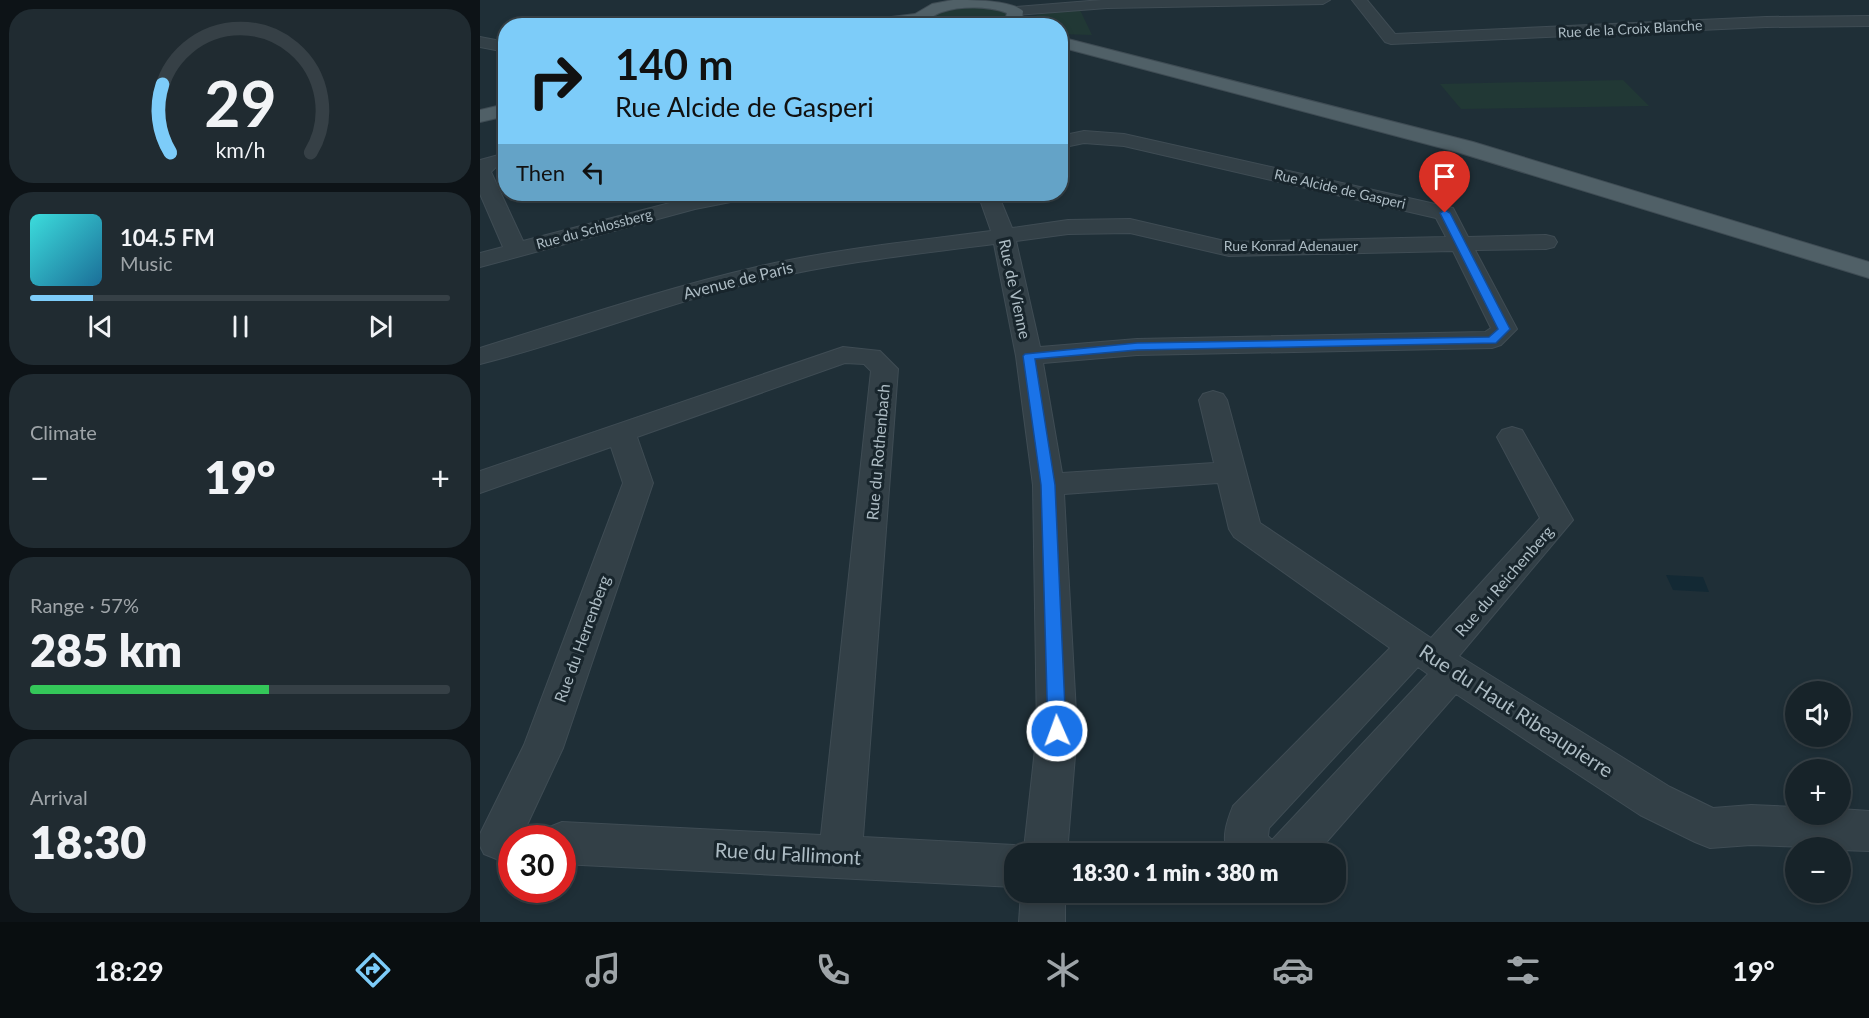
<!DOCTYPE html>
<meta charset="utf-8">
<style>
:root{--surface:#172329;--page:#202b31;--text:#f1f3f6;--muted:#9ea4a8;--line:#364046;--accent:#7dccf9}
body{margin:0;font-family:Lato,sans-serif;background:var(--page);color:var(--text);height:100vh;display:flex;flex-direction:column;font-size:22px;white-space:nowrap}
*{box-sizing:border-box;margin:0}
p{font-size:20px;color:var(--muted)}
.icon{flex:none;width:33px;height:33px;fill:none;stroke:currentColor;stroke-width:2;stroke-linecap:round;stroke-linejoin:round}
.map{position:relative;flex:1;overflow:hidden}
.details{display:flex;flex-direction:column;gap:9px;padding:9px;background:#0d1317;width:480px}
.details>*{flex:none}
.top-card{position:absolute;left:18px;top:18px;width:570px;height:183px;border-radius:24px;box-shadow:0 3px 9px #0003,0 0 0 2px var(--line);background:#7dccf9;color:#111;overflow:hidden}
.tools{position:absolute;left:1305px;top:681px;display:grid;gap:12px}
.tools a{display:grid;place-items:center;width:66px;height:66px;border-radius:50%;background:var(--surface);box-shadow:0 3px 9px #0003,0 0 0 2px var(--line);font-size:30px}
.speed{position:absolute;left:18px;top:825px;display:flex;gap:12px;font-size:30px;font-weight:700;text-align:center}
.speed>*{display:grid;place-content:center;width:78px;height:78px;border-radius:50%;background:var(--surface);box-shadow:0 3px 9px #0003,0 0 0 2px var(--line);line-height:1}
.speed .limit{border:9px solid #d22;background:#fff;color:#111}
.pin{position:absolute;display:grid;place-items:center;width:51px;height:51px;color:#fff;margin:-62px -26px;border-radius:50% 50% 50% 0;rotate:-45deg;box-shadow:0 0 6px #0007}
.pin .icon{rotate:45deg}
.me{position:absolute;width:66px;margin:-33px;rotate:358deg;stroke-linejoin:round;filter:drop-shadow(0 0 4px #0008)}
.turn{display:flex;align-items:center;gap:21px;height:126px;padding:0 18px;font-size:27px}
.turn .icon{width:78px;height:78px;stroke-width:2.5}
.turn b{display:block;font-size:42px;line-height:51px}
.then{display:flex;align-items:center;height:57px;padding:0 18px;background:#0003;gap:12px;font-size:22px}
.big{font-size:45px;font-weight:800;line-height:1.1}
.details .widget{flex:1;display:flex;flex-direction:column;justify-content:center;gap:9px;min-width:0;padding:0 21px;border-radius:24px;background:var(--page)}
.details .dial{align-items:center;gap:0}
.dial svg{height:156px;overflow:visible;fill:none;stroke:var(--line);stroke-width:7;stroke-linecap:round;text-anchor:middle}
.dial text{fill:var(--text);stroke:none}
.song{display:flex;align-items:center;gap:18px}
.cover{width:72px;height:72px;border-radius:9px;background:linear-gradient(135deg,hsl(180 70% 55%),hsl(200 70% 35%))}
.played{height:6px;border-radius:3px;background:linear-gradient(90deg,var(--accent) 15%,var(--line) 15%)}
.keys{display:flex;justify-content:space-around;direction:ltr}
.heat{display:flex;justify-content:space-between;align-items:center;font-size:33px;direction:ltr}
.charge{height:9px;border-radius:4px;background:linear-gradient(90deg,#34c759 57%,var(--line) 0)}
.trip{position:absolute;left:524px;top:843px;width:342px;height:60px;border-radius:24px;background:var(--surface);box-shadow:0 3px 9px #0003,0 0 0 2px var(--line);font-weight:800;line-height:60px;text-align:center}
.tab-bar{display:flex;height:96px;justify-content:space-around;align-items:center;background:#090e10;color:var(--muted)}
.tab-bar .icon{width:42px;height:42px}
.tab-bar .current{color:var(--accent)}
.tab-bar b{font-size:27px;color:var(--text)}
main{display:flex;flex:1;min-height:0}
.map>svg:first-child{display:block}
.green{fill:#213835}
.water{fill:#132934}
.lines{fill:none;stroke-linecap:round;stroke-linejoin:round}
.minor-casing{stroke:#3f4c54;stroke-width:2}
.major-casing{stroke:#3f4c54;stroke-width:2}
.minor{fill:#334047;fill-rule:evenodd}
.major{fill:#506067;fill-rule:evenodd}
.route{fill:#1a73e8;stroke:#114b97;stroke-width:1.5}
.labels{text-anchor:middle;stroke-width:6;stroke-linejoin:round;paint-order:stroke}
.far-street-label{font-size:14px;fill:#adbcc4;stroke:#18252c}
.street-label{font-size:16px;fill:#adbcc4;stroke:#18252c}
.near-street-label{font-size:20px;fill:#adbcc4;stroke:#18252c}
</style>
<main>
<section class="details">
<div class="widget dial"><svg viewBox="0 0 100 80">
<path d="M14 69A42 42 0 1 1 86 69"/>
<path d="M14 69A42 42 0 0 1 10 34" stroke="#7dccf9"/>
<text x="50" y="56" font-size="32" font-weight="700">29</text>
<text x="50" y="72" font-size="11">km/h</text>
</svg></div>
<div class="widget">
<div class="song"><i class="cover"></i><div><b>104.5 FM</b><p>Music</p></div></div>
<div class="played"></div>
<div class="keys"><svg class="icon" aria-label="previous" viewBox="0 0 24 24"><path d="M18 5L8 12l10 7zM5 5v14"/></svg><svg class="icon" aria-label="pause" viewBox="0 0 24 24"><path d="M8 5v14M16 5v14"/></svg><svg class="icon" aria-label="next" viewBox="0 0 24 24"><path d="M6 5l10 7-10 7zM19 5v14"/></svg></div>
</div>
<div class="widget"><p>Climate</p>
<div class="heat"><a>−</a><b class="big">19°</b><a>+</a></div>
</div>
<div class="widget"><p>Range · 57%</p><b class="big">285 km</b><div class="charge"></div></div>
<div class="widget"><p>Arrival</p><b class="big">18:30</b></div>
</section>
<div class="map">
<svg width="1389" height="922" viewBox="0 0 1389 922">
<rect width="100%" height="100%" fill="#1f2f37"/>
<g class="green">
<polygon points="489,4 525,11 526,15 524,19 510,26 457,25 450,19 451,15"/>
<path d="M 600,10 L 612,35 L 581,34 L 580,26 L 554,25 L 548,21 C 559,9 585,12 600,10 Z"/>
<polygon points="1143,80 1169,106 981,109 960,84"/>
</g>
<polygon class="water" points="1186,575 1223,577 1229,592 1193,590"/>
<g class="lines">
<defs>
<g id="minor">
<polygon points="622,0 850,0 843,4 627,8 535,15 528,11 535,7"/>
<polygon points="872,0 887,0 915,34 1286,17 1389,16 1389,26 1286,27 911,44 905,42"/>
<polygon points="0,37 26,42 26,52 0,47"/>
<path d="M 604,131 L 644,134 L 973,208 L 988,237 L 1066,235 L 1074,237 L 1077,242 L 1074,247 L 1066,249 L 995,250 L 1037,329 L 1021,345 L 1012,348 L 657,355 L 563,363 L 582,473 L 734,463 L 719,400 L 723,394 L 733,391 L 743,394 L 747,400 L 780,523 L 951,638 L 1060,518 L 1017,437 L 1022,430 L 1032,427 L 1042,430 L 1093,520 L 979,656 L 1190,787 L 1233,808 L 1271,805 L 1316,807 L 1316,814 L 1360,814 L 1360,809 L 1389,811 L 1389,851 L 1360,850 L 1360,848 L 1271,845 L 1230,848 L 1215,842 L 1160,815 L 976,694 L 836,854 L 748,854 C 741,838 747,821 753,806 L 910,648 L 754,537 L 749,529 L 738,483 L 584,494 L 597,731 L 587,854 L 534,854 L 534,887 L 82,864 L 82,838 L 63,838 L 67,828 L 82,822 L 341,835 L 391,371 L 384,364 L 365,363 L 157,437 L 173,483 L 83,748 L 41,838 L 32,838 L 32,855 L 19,860 L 4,854 L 0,846 L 0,834 L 44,745 L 143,483 L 131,447 L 0,493 L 0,471 L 363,347 L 400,351 L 418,369 L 383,837 L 534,845 L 544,849 L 557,731 L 553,485 L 536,356 L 514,244 C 437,254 360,262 284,280 C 188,302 96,340 0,364 L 0,348 C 93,319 186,288 281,266 C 356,249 434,241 511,231 L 498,194 L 518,194 L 532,228 L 588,220 L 650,219 L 749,242 L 966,237 L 956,218 L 644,146 L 604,143 L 580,148 L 580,136 ZM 650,233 L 749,256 L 973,251 L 1011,328 L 1005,332 L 657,339 L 560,347 L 536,241 L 588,234 ZM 938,667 L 948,674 L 792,840 L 788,836 L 789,828 Z"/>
<polygon points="26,153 26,165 16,167 11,172 43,241 213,197 231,194 274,194 271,198 215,209 0,267 0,253 23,247 0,194 0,160"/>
<polygon points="541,892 585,892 585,922 539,922"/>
</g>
<g id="major">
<path d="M 473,0 C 491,0 531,0 543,11 L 542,19 L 535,26 L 515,26 L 526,17 L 527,13 C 508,6 481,6 462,12 C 454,14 449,21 442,23 C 419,28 395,26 372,26 L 380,21 L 435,14 L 452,4 Z"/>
<polygon points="580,37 993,142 1389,262 1389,278 977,152 580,47"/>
<polygon points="26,104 26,116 0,122 0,110"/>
</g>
</defs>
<use href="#minor" class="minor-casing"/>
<use href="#major" class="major-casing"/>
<use href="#minor" class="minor"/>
<use href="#major" class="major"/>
</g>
<polygon class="route" points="965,210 970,213 1030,329 1016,343 657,350 555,359 575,485 586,731 584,736 577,738 571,736 568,731 561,485 543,356 545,354 657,343 1009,337 1018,329 960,213"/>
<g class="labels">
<g class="far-street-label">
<text transform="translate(1150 29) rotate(-3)" y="5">Rue de la Croix Blanche</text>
<text transform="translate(860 189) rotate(13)" y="5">Rue Alcide de Gasperi</text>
<text transform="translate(114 229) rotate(-15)" y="5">Rue du Schlossberg</text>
<text x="811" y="251">Rue Konrad Adenauer</text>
</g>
<g class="street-label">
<text transform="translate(258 280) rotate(-14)" y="6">Avenue de Paris</text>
<text transform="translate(535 289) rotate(78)" y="6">Rue de Vienne</text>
<text transform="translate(398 452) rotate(-85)" y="6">Rue du Rothenbach</text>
<text transform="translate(1024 581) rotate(-49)" y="6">Rue du Reichenberg</text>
<text transform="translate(102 639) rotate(-70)" y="6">Rue du Herrenberg</text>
</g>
<g class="near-street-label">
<text transform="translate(1036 711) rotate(33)" y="7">Rue du Haut Ribeaupierre</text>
<text transform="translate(308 854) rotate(3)" y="7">Rue du Fallimont</text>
</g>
</g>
</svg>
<div class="tools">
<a><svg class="icon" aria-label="sound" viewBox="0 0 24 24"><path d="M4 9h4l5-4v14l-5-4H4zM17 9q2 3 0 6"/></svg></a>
<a>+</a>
<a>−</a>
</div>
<div class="speed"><div class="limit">30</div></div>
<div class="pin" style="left:965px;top:213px;background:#d93025"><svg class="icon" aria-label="arrive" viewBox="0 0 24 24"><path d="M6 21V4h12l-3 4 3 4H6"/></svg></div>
<svg class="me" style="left:577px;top:731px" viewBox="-20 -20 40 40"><circle r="17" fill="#1a73e8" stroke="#fff" stroke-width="3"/><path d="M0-11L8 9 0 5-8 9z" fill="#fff"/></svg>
<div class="trip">18:30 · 1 min · 380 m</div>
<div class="top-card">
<div class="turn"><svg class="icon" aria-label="right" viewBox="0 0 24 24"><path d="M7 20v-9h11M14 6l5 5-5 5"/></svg><div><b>140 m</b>Rue Alcide de Gasperi</div></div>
<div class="then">Then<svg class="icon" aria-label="left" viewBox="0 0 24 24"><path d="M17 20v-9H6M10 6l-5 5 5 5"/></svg></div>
</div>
</div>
</main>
<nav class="tab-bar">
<b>18:29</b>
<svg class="icon current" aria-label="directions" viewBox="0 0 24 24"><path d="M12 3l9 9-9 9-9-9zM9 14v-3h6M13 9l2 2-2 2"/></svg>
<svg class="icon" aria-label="music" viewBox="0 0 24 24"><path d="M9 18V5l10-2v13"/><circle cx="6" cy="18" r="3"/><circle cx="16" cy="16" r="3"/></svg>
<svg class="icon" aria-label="phone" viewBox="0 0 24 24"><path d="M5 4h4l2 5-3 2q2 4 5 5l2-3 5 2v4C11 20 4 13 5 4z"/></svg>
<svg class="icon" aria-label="climate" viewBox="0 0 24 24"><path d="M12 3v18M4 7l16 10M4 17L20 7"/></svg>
<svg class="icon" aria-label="car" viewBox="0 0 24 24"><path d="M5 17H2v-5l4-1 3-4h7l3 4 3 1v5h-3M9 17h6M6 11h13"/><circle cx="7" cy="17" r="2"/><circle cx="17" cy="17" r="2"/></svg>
<svg class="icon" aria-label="filters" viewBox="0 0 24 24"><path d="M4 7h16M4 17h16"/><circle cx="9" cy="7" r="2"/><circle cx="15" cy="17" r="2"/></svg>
<b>19°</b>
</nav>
